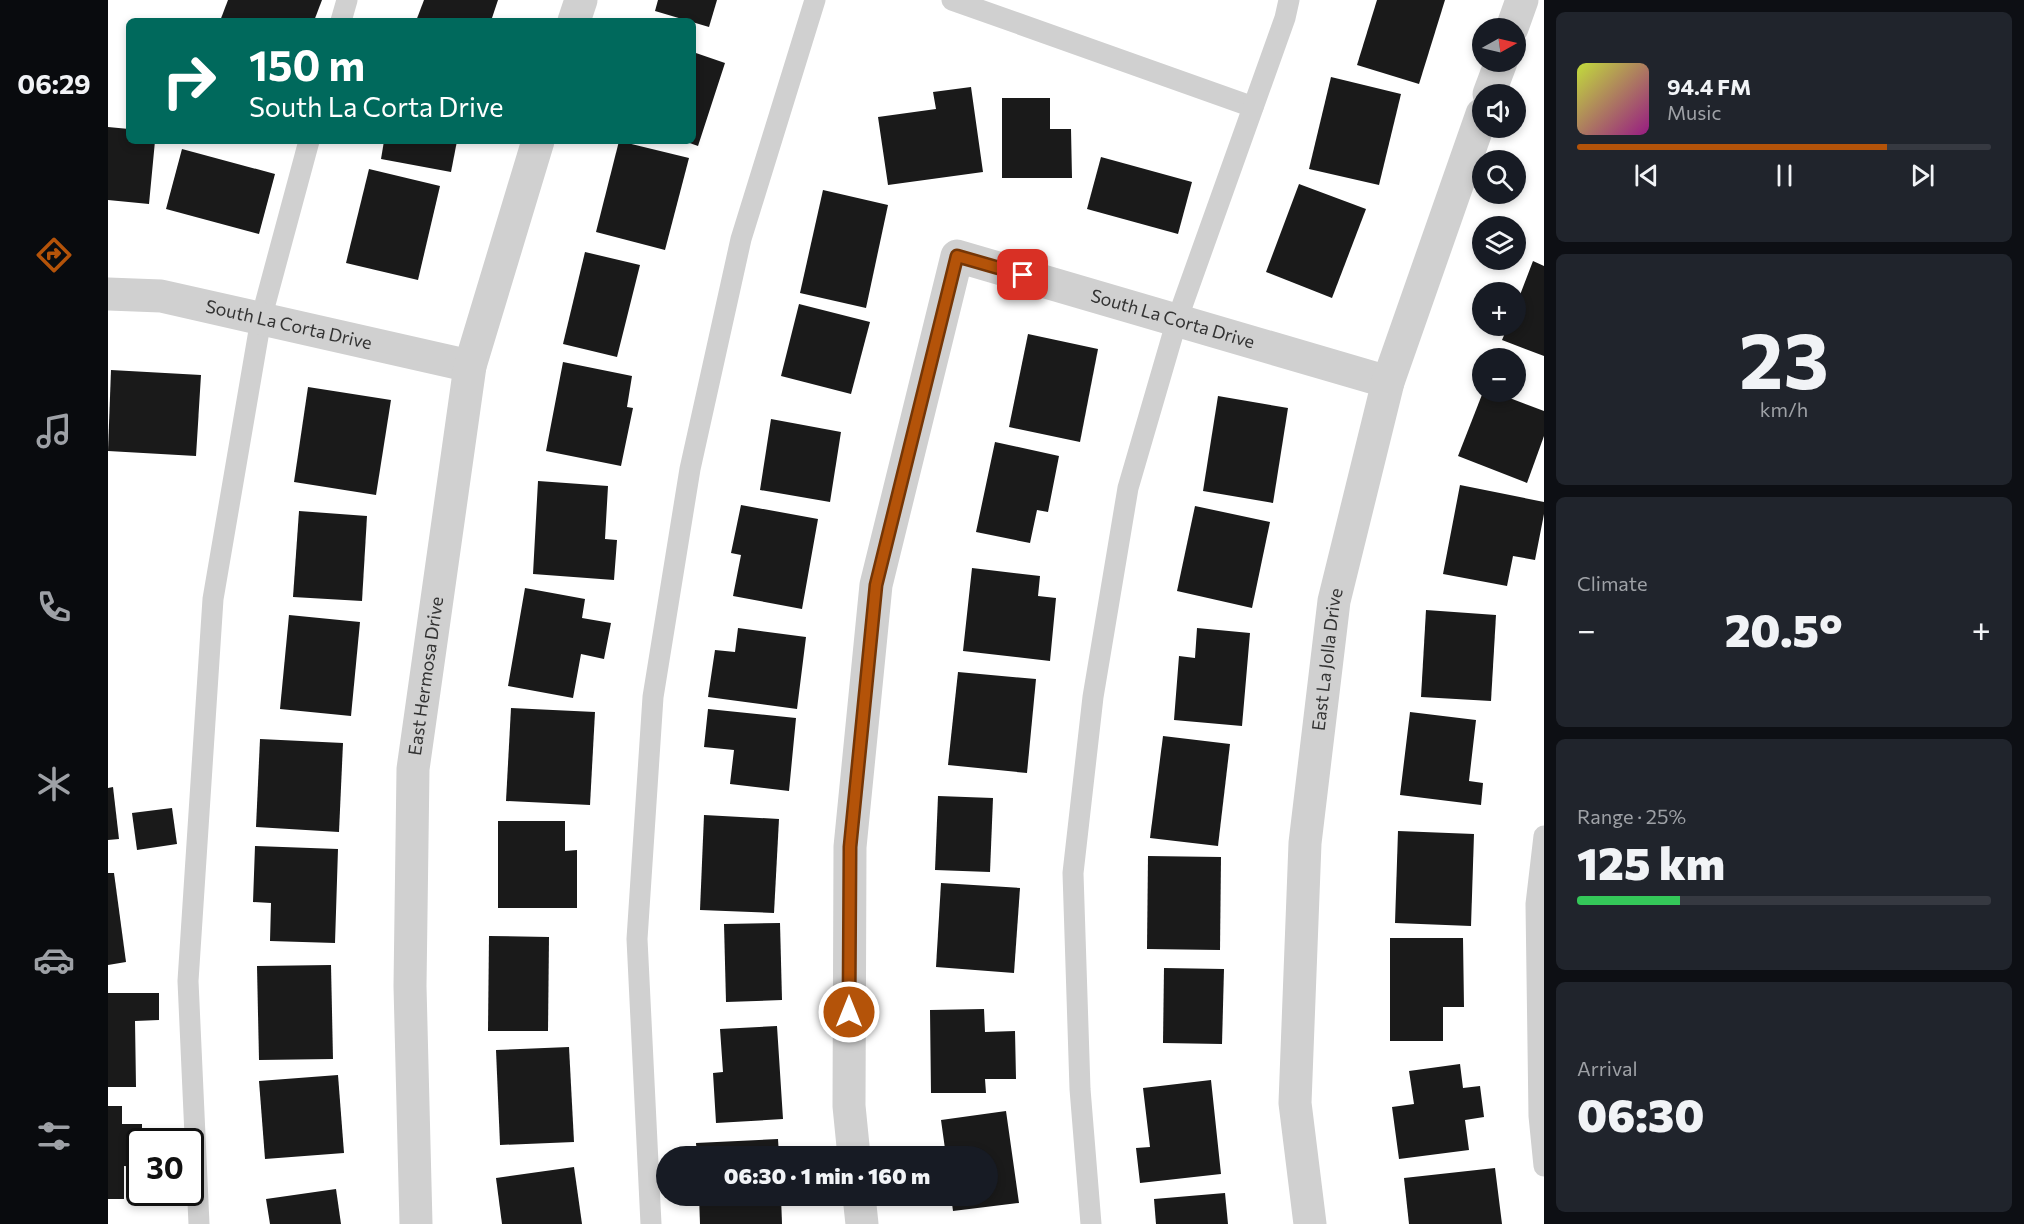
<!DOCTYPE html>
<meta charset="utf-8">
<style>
:root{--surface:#171b24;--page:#20242c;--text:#f1f3f6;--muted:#9ea1a6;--line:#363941;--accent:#b45309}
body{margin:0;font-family:Commissioner,sans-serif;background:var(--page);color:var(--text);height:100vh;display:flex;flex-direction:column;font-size:22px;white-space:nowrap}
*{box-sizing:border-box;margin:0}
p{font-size:20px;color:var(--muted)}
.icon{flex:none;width:33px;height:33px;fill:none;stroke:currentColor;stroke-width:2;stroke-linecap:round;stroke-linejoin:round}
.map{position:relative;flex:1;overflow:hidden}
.drawer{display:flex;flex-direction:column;gap:12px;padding:12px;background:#0d0f14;width:480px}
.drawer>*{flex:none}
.hud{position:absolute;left:18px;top:18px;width:570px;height:126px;border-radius:9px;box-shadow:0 3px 9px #0003;background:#00695c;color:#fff;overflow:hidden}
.needle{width:39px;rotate:82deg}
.tools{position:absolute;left:1364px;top:18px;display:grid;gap:12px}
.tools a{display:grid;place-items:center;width:54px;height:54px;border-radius:50%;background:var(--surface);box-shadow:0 3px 9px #0003;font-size:30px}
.speed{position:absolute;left:18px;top:1128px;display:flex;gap:12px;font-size:30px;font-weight:700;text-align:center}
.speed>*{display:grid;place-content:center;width:78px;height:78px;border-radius:50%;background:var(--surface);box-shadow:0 3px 9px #0003;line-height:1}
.speed .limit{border:3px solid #111;border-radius:9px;background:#fff;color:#111}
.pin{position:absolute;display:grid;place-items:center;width:51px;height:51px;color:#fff;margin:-26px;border-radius:12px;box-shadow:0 3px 9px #0006}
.me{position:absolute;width:66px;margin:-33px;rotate:0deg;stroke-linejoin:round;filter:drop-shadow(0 0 4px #0008)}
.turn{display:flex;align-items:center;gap:21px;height:126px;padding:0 24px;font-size:27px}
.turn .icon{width:78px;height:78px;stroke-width:2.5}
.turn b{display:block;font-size:42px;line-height:51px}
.big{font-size:45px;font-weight:800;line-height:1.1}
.drawer .card{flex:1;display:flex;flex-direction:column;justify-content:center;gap:9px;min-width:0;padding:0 21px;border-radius:9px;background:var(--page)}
.drawer .dial{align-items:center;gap:0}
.dial b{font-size:78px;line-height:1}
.song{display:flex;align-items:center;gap:18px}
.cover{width:72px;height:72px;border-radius:9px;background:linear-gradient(135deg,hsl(70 70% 55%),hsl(310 70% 35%))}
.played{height:6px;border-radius:3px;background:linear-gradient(90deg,var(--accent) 75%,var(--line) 75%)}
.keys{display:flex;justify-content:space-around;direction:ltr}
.heat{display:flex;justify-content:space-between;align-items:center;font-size:33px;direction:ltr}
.charge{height:9px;border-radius:4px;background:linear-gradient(90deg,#34c759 25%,var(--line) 0)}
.trip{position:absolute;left:548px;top:1146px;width:342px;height:60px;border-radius:30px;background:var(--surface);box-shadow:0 3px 9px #0003;font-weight:800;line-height:60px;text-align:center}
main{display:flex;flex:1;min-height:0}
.dock{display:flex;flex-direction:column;width:108px;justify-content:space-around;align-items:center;background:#090b0e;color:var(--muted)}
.dock .icon{width:42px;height:42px}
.dock .selected{color:var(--accent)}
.dock b{font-size:27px;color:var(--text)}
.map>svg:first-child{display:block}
.building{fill:#1a1a1a}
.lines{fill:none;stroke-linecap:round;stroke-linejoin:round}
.lane{stroke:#d0d0d0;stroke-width:21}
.street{stroke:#d0d0d0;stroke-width:33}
.route-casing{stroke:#753606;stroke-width:15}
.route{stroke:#b45309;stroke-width:10}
.labels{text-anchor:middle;stroke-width:6;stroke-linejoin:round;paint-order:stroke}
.street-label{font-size:18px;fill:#333;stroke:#fff}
</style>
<main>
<nav class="dock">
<b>06:29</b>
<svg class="icon selected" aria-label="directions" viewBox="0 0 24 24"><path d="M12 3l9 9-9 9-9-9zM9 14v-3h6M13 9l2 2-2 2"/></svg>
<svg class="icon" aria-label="music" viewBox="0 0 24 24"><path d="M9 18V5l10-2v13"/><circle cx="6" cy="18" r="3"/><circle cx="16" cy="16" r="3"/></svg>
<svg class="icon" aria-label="phone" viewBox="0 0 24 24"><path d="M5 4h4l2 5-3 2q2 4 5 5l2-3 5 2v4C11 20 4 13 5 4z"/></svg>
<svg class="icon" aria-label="climate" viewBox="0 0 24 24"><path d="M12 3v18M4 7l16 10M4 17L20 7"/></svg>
<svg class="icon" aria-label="car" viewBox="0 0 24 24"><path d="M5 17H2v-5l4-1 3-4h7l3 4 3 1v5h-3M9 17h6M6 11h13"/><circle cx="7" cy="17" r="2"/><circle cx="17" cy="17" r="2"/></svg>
<svg class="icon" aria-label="filters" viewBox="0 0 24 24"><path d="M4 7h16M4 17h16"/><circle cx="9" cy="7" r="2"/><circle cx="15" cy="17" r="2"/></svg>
</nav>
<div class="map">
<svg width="1436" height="1224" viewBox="0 0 1436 1224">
<rect width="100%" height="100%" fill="#fff"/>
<g class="building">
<polygon points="120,0 214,0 206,21 112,21"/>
<polygon points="316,0 390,0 383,21 308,21"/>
<polygon points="550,0 609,0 601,27 547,11"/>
<polygon points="1269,0 1337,0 1311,84 1249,65"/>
<polygon points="585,52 617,63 590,146 576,141 585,141"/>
<polygon points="1223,77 1293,94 1271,185 1201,169"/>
<polygon points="863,87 875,172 780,185 770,117 828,109 825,92"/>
<polygon points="894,98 942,98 942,129 963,129 964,178 894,178"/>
<polygon points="0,127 21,129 21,141 47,141 41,204 0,200"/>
<polygon points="276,141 349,141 343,172 273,159"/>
<polygon points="511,141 581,158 557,250 488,232"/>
<polygon points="74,149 167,174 151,234 58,209"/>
<polygon points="993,157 1084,182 1070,234 979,209"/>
<polygon points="261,169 332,186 310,280 238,263"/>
<polygon points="1191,184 1258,209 1224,298 1158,272"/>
<polygon points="715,190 780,205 758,308 692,293"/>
<polygon points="477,252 532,265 509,357 455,344"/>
<polygon points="1425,261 1436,266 1436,356 1394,340 1400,326 1407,326 1407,308"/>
<polygon points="691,304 762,322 743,394 673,376"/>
<polygon points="920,334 990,349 972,442 901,427"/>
<polygon points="455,362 524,376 519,407 525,408 513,466 438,451"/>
<polygon points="3,370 93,375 88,456 0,451"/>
<polygon points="200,387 283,400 268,495 186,482"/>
<polygon points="1375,392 1386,392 1436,411 1436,436 1419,483 1350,456"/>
<polygon points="1110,396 1180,408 1165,503 1095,491"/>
<polygon points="663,419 733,432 722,502 652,490"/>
<polygon points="887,442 951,456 940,512 929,510 922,543 868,532"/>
<polygon points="430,481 500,486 497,539 509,540 506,580 425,574"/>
<polygon points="1352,485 1436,502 1436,514 1427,560 1405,556 1399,586 1335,574"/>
<polygon points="633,505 710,519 694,609 625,596 633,555 623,553"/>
<polygon points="1087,506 1162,522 1144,608 1069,591"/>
<polygon points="191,511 259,516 254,601 185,597"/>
<polygon points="864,568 932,576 930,596 948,598 942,661 855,651"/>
<polygon points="417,588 477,599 474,618 503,623 496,659 473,654 465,698 400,686"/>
<polygon points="1318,610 1388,615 1383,701 1313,697"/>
<polygon points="181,615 252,622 243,716 172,709"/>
<polygon points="630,628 698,637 689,709 600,697 607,650 627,652"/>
<polygon points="1089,628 1142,633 1134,726 1066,720 1071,656 1087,658"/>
<polygon points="850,672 928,679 919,773 840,765"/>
<polygon points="403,708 487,712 482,805 398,801"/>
<polygon points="600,709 688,718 681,791 622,784 626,750 596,747"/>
<polygon points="1302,712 1368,720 1361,781 1375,783 1373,805 1292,795"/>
<polygon points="1055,736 1122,744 1110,846 1042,838"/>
<polygon points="152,739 235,743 231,832 148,827"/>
<polygon points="5,787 11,839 0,840 0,788"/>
<polygon points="830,796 885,798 882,872 827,870"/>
<polygon points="64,808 69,844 29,850 24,813"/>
<polygon points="596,815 671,819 666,913 592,910"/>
<polygon points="390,821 457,821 457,851 469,850 469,908 390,908"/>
<polygon points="1290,831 1366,834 1363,926 1287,923"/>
<polygon points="147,846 230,849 227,943 162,941 163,903 145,902"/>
<polygon points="1040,856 1113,857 1112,950 1039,949"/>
<polygon points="0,873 6,873 18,962 0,965"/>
<polygon points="833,883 912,888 906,973 828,967"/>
<polygon points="672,923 674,1000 618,1002 616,924"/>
<polygon points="381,936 441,937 440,1031 380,1031"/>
<polygon points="1282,938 1355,938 1356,1007 1335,1007 1335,1041 1282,1041"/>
<polygon points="223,965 225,1059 151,1060 149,966"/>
<polygon points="1056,968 1116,969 1114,1044 1055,1043"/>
<polygon points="0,993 51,993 51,1020 27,1021 28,1087 0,1087"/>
<polygon points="876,1009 877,1032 907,1031 908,1079 877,1079 878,1093 823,1093 822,1010"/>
<polygon points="669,1026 675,1119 608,1123 605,1073 615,1072 612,1029"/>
<polygon points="461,1047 466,1142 392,1145 388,1050"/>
<polygon points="1352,1064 1355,1088 1372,1086 1376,1117 1357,1120 1361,1150 1291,1159 1284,1107 1306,1104 1301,1071"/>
<polygon points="230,1075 236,1153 157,1159 151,1081"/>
<polygon points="1103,1080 1113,1174 1032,1183 1028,1148 1042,1147 1035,1088"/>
<polygon points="0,1106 14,1106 14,1124 34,1124 34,1142 32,1142 32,1167 16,1166 16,1199 0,1199"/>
<polygon points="898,1111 911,1203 845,1211 843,1196 879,1196 879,1156 838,1156 833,1120"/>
<polygon points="670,1139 671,1156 589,1156 588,1143"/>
<polygon points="466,1167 474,1224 394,1224 388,1178"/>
<polygon points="1387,1168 1394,1224 1301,1224 1296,1178"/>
<polygon points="228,1189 233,1224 162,1224 158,1199"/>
<polygon points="1117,1193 1120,1224 1048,1224 1046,1199"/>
<polygon points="591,1196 673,1196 674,1224 592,1224"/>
</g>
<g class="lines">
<g class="lane">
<polyline points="844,0 1145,107"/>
<polyline points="233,21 239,0"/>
<polyline points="1436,836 1428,904 1431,1116 1436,1166"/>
<polyline points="91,1224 80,981 105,599 153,319 201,141"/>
<polyline points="543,1224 529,939 545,697 582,469 633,239 707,0"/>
<polyline points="983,1224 972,1089 965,873 985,697 1020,488 1069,320 1177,18 1181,0"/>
</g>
<g class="street">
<polyline points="466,21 473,0"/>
<polyline points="1404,28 1414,0"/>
<polyline points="1381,94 1393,62"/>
<path id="s1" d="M 0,294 L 53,296 L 362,366"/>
<path id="s2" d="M 746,1156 L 741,1106 L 742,847 L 768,585 L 849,256 L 1280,382"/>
<polyline points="751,1196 754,1224"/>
<path id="s3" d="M 308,1224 L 302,986 L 305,769 L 362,366 L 430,141"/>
<path id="s4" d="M 1202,1224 L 1187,1103 L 1197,843 L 1226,601 L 1280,382 L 1374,114"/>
</g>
</g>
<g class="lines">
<defs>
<polyline id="route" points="741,1012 742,847 768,585 849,256 915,275"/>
</defs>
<use href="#route" class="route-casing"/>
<use href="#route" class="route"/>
</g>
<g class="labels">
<g class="street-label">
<text dy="6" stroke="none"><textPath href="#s2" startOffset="1136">South La Corta Drive</textPath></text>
<text dy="6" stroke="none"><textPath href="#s1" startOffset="184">South La Corta Drive</textPath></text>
<text dy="6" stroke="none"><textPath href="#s4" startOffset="567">East La Jolla Drive</textPath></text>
<text dy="6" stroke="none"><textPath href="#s3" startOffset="549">East Hermosa Drive</textPath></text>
</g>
</g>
</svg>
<div class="tools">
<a><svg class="needle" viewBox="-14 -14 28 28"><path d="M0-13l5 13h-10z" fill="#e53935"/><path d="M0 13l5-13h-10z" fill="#9ea1a6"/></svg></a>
<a><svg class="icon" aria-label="sound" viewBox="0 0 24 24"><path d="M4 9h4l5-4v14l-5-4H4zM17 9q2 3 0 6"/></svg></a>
<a><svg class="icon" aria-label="search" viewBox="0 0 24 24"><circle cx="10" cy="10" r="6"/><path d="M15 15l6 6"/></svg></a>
<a><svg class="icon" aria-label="layers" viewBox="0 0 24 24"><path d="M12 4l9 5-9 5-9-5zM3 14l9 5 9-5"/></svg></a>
<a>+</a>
<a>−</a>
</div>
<div class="speed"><div class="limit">30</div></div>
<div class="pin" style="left:915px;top:275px;background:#d93025"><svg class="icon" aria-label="arrive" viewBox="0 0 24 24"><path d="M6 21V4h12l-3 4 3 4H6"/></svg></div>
<svg class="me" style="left:741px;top:1012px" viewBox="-20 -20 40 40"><circle r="17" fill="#b45309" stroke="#fff" stroke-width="3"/><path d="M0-11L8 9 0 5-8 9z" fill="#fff"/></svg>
<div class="trip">06:30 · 1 min · 160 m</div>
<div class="hud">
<div class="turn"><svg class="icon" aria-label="right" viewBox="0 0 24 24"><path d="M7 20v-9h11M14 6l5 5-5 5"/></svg><div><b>150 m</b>South La Corta Drive</div></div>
</div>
</div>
<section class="drawer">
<div class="card">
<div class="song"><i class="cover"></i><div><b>94.4 FM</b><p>Music</p></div></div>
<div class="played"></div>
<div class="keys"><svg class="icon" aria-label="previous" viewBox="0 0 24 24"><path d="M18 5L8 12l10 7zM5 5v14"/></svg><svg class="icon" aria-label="pause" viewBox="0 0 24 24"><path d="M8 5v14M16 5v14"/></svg><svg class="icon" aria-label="next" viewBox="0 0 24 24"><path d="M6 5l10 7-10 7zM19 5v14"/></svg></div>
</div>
<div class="card dial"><b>23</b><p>km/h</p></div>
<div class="card"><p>Climate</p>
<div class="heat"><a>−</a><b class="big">20.5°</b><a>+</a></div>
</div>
<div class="card"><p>Range · 25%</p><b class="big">125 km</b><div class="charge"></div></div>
<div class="card"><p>Arrival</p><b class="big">06:30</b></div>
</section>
</main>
